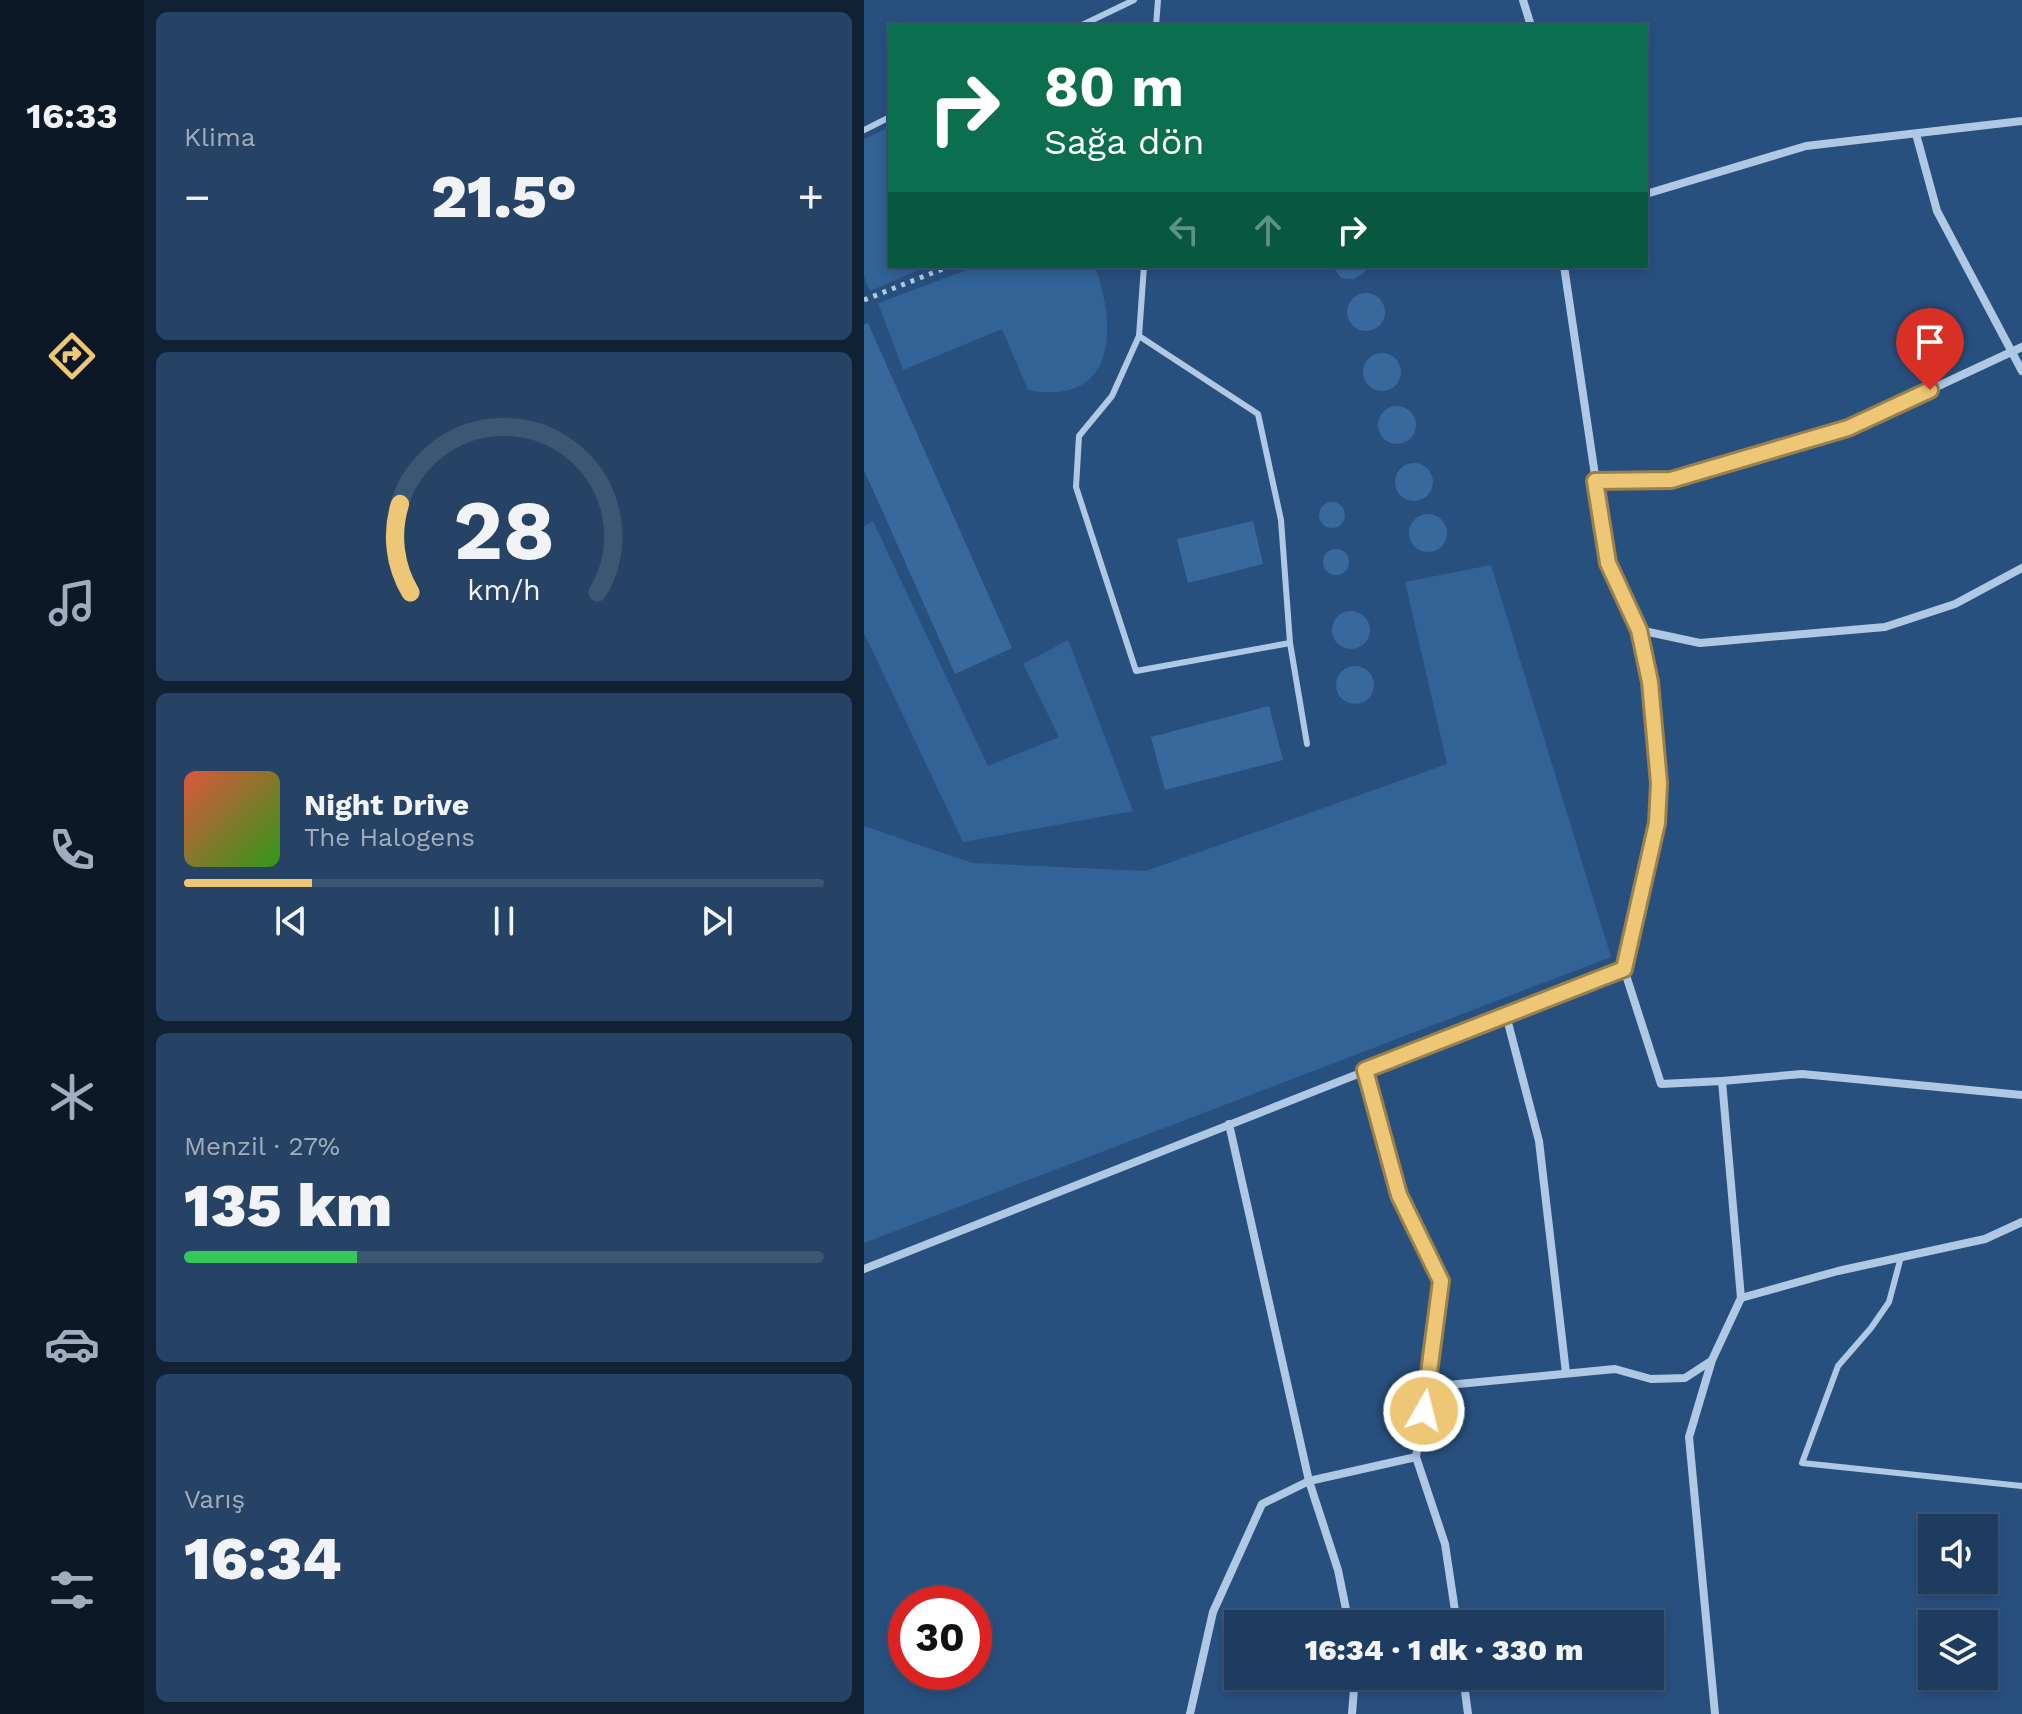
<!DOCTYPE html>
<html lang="tr">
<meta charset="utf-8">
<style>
:root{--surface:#1e3c5f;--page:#264365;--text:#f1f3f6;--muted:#a1adbd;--line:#3c5674;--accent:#edc775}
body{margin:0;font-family:"Work Sans",sans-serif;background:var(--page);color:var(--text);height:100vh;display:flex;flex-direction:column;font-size:30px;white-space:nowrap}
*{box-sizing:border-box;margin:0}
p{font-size:26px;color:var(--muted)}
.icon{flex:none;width:44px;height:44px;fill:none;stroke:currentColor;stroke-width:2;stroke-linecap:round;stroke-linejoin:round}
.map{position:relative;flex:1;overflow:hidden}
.panel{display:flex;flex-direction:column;gap:12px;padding:12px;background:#102134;width:720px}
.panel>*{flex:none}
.hud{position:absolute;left:24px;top:24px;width:760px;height:244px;border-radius:0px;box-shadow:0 4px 12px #0003,0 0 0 2px var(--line);background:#0b6e4f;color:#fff;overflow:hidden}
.buttons{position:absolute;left:1054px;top:1514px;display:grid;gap:16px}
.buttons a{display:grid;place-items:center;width:80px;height:80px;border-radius:0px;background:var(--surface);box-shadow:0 4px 12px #0003,0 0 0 2px var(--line);font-size:40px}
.speed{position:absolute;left:24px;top:1586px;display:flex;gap:16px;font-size:40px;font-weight:700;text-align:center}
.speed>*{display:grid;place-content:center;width:104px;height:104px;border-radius:50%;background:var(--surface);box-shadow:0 4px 12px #0003,0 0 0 2px var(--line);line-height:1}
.speed .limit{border:12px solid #d22;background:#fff;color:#111}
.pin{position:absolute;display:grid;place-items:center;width:68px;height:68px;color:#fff;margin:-82px -34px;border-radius:50% 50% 50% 0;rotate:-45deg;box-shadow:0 0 8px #0007}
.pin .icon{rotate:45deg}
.me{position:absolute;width:88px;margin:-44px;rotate:8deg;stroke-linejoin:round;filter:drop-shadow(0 0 6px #0008)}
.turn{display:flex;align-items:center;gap:28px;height:168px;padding:0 24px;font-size:36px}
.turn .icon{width:104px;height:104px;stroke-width:2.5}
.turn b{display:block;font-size:56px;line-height:68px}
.lanes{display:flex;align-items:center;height:76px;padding:0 24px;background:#0003;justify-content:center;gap:40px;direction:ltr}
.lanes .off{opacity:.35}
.big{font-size:60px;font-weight:800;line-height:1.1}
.panel .widget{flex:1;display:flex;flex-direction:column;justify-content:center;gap:12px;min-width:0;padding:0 28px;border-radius:12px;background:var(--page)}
.panel .dial{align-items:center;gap:0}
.dial svg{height:208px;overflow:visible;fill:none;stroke:var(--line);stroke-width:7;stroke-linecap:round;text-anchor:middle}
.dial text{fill:var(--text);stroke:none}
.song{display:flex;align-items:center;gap:24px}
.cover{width:96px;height:96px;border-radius:12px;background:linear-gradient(135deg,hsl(10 70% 55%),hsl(110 70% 35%))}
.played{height:8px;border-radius:4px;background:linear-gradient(90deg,var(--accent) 20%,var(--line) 20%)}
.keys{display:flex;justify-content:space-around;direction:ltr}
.heat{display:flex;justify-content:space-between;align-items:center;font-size:44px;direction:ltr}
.charge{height:12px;border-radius:6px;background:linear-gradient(90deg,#34c759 27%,var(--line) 0)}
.trip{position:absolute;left:360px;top:1610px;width:440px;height:80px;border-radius:0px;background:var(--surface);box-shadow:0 4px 12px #0003,0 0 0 2px var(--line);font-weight:800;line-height:80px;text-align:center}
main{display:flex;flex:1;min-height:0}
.tab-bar{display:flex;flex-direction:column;width:144px;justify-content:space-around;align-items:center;background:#0c1826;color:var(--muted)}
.tab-bar .icon{width:56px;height:56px}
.tab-bar .on{color:var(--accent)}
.tab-bar b{font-size:36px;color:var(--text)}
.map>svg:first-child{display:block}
.green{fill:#326296}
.building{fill:#38689c}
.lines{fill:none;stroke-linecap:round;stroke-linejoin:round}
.path{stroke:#afc9e5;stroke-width:5;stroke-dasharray:4 6;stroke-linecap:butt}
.lane{stroke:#afc9e5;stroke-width:6}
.street{stroke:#afc9e5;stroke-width:8}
.route-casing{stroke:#9a814c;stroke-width:20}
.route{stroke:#edc775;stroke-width:14}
</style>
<main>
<nav class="tab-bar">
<b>16:33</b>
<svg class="icon on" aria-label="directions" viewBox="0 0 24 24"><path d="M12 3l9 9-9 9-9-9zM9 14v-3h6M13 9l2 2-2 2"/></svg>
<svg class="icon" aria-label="music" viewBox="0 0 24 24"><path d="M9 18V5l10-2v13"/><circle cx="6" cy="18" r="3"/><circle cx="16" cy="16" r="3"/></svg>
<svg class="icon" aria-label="phone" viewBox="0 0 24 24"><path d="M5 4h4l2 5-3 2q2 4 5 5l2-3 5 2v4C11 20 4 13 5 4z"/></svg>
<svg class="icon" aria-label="climate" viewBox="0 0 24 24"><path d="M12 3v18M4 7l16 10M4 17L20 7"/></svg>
<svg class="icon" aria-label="car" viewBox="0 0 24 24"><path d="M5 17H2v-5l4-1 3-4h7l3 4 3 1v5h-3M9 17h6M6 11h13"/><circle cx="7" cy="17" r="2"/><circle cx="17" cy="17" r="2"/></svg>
<svg class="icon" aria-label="filters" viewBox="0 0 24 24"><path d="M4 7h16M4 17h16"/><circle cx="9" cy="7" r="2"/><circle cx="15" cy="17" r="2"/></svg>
</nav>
<section class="panel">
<div class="widget"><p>Klima</p>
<div class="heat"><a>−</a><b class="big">21.5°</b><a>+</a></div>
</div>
<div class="widget dial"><svg viewBox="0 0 100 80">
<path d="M14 69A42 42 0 1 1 86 69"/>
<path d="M14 69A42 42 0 0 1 10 35" stroke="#edc775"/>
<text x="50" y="56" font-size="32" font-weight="700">28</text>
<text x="50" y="72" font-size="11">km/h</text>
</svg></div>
<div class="widget">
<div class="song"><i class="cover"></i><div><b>Night Drive</b><p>The Halogens</p></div></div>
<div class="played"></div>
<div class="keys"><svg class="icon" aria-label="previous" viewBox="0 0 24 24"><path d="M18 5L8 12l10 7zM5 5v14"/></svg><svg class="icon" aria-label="pause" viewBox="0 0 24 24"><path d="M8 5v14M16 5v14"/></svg><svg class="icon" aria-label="next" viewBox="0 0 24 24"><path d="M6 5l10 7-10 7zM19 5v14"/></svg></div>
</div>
<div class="widget"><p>Menzil · 27%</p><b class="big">135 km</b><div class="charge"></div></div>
<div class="widget"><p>Varış</p><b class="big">16:34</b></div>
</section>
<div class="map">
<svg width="1158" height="1714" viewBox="0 0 1158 1714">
<rect width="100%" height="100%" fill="#28507f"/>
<g class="green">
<polygon points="26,127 26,266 64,266 6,291 0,277 0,139"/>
<path d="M 114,266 L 231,266 C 253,327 253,407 164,390 L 138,329 L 39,370 L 14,303 Z"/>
<polygon points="9,521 124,766 195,737 159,664 204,640 269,811 99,842 0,633 0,526"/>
<polygon points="627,565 747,957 0,1243 0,826 108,863 282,871 583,764 541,582"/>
</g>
<g class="building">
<polygon points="468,266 503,266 500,273 489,279 477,278"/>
<circle cx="502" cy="312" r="19"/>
<polygon points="4,323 148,648 91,674 0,470 0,325"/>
<circle cx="518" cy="372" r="19"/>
<circle cx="533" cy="425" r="19"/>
<circle cx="550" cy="482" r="19"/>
<circle cx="468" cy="515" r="13"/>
<circle cx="564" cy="533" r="19"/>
<polygon points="389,521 399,564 324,583 313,539"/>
<circle cx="472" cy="562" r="13"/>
<circle cx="487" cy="630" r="19"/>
<circle cx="491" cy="685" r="19"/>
<polygon points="405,706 419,760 301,790 287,737"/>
</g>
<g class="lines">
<polyline class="path" points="0,300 86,266"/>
<g class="lane">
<polyline points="216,26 270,0"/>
<polyline points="292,26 294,0"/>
<polyline points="0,130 26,117"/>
<polyline points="280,266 275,336 248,396 215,436 212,487 272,671 426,643"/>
<polyline points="275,336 394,414 417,520 426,643 443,744"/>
<polyline points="1037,1257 1025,1302 1007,1328 974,1366 938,1463 1158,1486"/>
</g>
<g class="street">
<polyline points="659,0 667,26"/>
<polyline points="1052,134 1073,211 1158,371"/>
<polyline points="782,194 942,146 1158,121"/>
<polyline points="700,266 744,563 775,630 786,682 795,783 793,823 760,969 797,1084 858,1081 877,1298"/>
<polyline points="731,481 807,480 984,428 1158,347"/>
<polyline points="775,630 836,643 1021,627 1091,604 1158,568"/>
<polyline points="642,1015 675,1141 702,1373"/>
<polyline points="501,1070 535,1195 577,1281 563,1387"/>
<polyline points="858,1081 938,1074 1158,1095"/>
<polyline points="365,1124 445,1481 474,1570 485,1624"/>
<polyline points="0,1269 760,969"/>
<polyline points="593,1624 581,1544 552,1457 563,1387 751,1369 787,1379 821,1378 847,1361"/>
<polyline points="599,1676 604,1714"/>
<polyline points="326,1714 349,1612 398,1504 445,1481 552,1457"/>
<polyline points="488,1714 491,1676"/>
<polyline points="851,1714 825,1437 848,1360 877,1298 974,1271 1121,1239 1158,1222"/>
</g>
</g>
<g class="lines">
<defs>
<polyline id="route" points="560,1411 577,1281 535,1195 501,1070 760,969 793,823 795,783 786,682 775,630 744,563 731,481 807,480 984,428 1066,390"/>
</defs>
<use href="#route" class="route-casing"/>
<use href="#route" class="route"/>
</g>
</svg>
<div class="buttons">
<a><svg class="icon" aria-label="sound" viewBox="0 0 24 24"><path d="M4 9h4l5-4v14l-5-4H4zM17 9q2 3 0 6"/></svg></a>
<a><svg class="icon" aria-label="layers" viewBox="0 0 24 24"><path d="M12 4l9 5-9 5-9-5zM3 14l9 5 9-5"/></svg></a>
</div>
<div class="speed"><div class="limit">30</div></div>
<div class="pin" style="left:1066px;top:390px;background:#d93025"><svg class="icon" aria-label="arrive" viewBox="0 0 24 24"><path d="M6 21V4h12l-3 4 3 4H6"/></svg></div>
<svg class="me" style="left:560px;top:1411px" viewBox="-20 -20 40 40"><circle r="17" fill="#edc775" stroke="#fff" stroke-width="3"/><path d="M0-11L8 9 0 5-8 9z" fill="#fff"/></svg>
<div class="trip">16:34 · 1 dk · 330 m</div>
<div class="hud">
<div class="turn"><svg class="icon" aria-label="right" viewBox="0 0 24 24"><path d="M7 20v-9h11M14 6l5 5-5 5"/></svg><div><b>80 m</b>Sağa dön</div></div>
<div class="lanes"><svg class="icon off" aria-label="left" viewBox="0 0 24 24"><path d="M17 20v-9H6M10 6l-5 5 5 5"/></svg><svg class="icon off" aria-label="ahead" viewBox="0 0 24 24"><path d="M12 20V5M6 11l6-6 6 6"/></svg><svg class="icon" aria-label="right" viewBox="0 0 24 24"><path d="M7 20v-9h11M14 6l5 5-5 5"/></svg></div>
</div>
</div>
</main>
